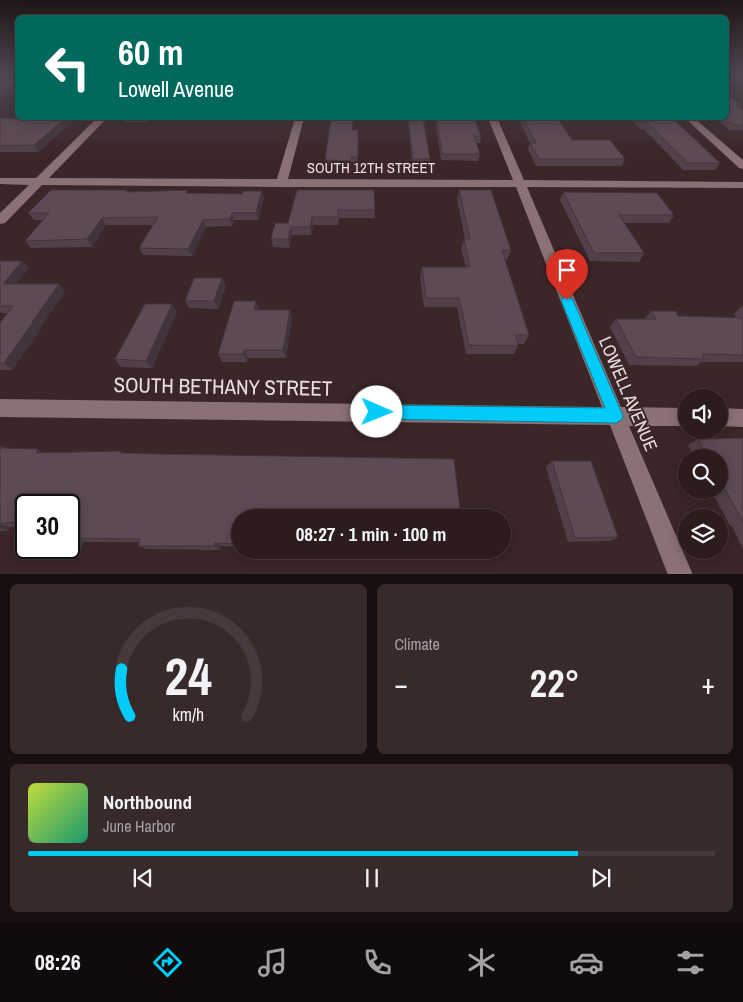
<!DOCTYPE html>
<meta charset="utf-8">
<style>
:root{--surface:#2c1c1e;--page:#38292b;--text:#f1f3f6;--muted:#a6a1a4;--line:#483a3c;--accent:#00cbf9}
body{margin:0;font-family:"Archivo Narrow",sans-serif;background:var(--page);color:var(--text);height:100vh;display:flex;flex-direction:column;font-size:19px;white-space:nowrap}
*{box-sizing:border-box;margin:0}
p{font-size:16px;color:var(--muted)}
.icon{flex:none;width:28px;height:28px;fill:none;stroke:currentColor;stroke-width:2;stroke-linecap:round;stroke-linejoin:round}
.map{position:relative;height:574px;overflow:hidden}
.side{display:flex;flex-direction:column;gap:10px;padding:10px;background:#180f10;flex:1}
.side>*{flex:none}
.hud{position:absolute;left:15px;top:15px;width:714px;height:105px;border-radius:8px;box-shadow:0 2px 12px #0003,0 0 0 1px var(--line);background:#00695c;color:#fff;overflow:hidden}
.buttons{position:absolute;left:678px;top:389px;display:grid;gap:10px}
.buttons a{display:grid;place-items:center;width:50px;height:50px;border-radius:50%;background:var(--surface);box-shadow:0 2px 12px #0003,0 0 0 1px var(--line);font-size:25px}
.speed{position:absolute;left:15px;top:494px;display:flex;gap:10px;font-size:25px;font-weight:700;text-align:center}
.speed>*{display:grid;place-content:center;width:65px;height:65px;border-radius:50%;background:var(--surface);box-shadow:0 2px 12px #0003,0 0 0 1px var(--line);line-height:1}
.speed .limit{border:2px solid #111;border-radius:8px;background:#fff;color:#111}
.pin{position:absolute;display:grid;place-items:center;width:42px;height:42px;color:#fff;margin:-51px -21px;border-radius:50% 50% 50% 0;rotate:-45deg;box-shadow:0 0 5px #0007}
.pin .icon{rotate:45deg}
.me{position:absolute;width:55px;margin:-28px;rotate:91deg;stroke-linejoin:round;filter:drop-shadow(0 0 4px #0008)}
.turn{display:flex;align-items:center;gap:18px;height:105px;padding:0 20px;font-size:22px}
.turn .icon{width:65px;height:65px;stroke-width:2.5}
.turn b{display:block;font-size:35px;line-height:42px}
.big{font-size:38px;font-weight:800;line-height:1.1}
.side .tile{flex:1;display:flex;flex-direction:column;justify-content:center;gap:8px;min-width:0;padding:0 18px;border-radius:8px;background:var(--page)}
.side .dial{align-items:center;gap:0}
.dial svg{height:130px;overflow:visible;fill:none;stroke:var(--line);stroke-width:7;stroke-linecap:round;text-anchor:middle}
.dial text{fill:var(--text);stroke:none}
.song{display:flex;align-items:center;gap:15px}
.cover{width:60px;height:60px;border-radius:8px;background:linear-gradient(135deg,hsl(70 70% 55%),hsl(160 70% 35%))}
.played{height:5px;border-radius:2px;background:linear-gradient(90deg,var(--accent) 80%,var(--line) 80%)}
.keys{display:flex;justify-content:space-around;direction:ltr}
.heat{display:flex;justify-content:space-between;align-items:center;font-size:28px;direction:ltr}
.side .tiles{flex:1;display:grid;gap:10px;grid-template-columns:1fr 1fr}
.tile:last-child{grid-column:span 2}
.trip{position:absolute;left:231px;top:509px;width:280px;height:50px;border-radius:25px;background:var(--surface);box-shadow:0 2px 12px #0003,0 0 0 1px var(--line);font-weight:800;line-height:50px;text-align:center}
.tab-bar{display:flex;height:80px;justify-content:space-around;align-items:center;background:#120b0c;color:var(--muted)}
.tab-bar .icon{width:35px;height:35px}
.tab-bar .on{color:var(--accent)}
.tab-bar b{font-size:22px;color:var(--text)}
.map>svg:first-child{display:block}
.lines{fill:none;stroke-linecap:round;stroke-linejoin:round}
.street{fill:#8a7173;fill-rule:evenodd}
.wall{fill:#514049}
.shaded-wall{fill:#42343c}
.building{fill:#5e4a55;stroke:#42343c}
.route{fill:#00cbf9;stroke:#0084a2}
.labels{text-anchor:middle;stroke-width:4;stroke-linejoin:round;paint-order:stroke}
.far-street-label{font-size:15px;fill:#ecddde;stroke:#3b2628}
.street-label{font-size:18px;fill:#ecddde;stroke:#3b2628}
.near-street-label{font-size:21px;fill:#ecddde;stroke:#3b2628}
</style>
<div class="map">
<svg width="743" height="575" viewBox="0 0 743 575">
<rect width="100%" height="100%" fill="#3b2628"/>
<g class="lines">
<g class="street">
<polygon points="97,118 107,118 49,178 277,179 295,118 304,118 288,179 513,180 488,118 497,118 524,180 743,182 743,188 527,187 621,407 686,408 686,426 629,426 693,575 668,575 610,425 0,417 0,399 602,407 516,187 281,187 42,185 5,223 0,224 0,213 29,185 0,184 0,178 36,178"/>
<polygon points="685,118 694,118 743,160 743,169 739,168"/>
<polygon points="719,408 743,409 743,427 719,426"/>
</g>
</g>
<g class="wall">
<polygon points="726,94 741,105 739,107 743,110 743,130 729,130 715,118 726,118"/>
<polygon points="0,118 38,119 39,152 0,152"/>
<polygon points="122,118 152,118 149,122 124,122"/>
<polygon points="408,118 423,118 430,159 429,167 412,167"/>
<polygon points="435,118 474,118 481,136 480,143 476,143 480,154 478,161 441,160"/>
<polygon points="518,118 557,118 572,140 625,159 622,166 536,166 528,149 530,143"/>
<polygon points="630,118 672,118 720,163 715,170 683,170 644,129 640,129"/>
<polygon points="353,130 358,130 358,162 351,162 351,166 325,165 325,160"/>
<polygon points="127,190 129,192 189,193 242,194 262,191 264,198 258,220 234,220 232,226 206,227 192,256 143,255 139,248 153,225 106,225 92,247 31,248 25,241 43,220 34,220 28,213"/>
<polygon points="374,190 375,218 339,218 338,225 313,225 311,235 292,235 289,248 273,247 271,239 288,223"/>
<polygon points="459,190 511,250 507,260 505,260 529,335 524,344 518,344 518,346 514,354 466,354 457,307 424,307 420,277 422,267 466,267 461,249 464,239 465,239 457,200"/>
<polygon points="563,192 674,215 669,223 625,223 644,253 639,262 590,261 560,200"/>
<polygon points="0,261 22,261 29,268 16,284 59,284 65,292 40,328 41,329 12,370 0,370 0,323 7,313 0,313"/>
<polygon points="222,278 226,286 218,309 189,308 185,301"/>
<polygon points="256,301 259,310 292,318 286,358 248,358 247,362 222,362 218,354"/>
<polygon points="172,304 177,312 152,368 121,367 115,359"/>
<polygon points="742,306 743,306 743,362 701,362 696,366 629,365 610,327 616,319 645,319 651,311 678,316 736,317 734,314"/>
<polygon points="743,438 743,549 732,526 730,526 711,490 719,490 719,458 694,458 688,445 698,439"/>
<polygon points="0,446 7,448 45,453 120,451 240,518 240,547 221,546 220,550 146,549 138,546 139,542 84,542 80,552 53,552 42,549 69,505 26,505 26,527 10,527 8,531 0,531"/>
<polygon points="552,461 618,537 610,541 568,542 546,467"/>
<polygon points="272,550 412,550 412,555 411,558 370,558 370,556 286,553 274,552"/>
</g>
<g class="shaded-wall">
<polygon points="18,80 18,88 0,100 0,92"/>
<polygon points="66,118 76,118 39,152 34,145"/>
<polygon points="147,118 152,118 149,122"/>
<polygon points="262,191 264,198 258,220 256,213"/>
<polygon points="232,213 234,220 232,226 230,219"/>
<polygon points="312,217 313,225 311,235 310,227"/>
<polygon points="102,218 106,225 92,247 87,239"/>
<polygon points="203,220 206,227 192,256 188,249"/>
<polygon points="291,227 292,235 289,248 288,239"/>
<polygon points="22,261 29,268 11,291 3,284"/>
<polygon points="222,278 226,286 218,309 214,301"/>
<polygon points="59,284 65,292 40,328 41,329 12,370 4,363 32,322"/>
<polygon points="256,301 259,309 257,318 254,310"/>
<polygon points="172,304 177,312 152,368 146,361"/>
<polygon points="290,310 292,318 286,358 283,350"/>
<polygon points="244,350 248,358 247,362 243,354"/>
<polygon points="38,449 48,455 36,453"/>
<polygon points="0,524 10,527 8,531 0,528"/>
<polygon points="74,538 84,542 80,552 69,549"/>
<polygon points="215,543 221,546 220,550 214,546"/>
</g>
<g class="building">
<polygon points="0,74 18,74 18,80 0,92"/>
<polygon points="726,94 741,105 736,105 743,110 743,125 733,125 723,118 726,118"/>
<polygon points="0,118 38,119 40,118 66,118 34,145 0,146"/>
<polygon points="331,118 353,118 352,130 358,130 358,157 351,157 351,161 325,160"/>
<polygon points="408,118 423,118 430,159 413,159"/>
<polygon points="437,118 474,118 481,136 474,136 480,154 442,154"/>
<polygon points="523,118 557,118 572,140 610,140 625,159 539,159 530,143 536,143"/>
<polygon points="639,118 672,118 720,163 688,163 647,122 643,122"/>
<polygon points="51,190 127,190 126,192 188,190 186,193 242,194 243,191 262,191 256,213 232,213 230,219 203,220 188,249 139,248 158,217 102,218 87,239 25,241 49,213 28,213"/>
<polygon points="297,190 374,190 375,210 338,210 338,217 312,217 310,227 291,227 288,239 271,239 275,223 288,223"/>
<polygon points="459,190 491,190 511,250 502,250 529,335 516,335 518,346 469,345 459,298 426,298 422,267 470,267 464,239 470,239"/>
<polygon points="563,192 657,193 674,215 619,215 644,253 594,253"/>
<polygon points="0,261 22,261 3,284 59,284 32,322 33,322 4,363 0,363 0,323 13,306 0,306"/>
<polygon points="194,278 222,278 214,301 185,301"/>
<polygon points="234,301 256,301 254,310 290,310 283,350 244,350 243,354 218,354"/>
<polygon points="145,304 172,304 146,361 115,359"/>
<polygon points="651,311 676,311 678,316 743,318 743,355 702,354 704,359 636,357 616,319 656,319"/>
<polygon points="743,438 743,522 719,478 719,458 707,458 698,439"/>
<polygon points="0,446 2,446 0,448 38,449 36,453 120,451 120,453 158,454 454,459 461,518 240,518 240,544 215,543 214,546 138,546 140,539 74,538 69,549 42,549 42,548 69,548 69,505 26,505 26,522 0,523"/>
<polygon points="552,461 591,461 618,537 575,538"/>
<polygon points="303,550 412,550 412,555 370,555 370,552"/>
</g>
<linearGradient id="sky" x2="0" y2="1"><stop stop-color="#201516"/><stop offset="0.48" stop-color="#4f4753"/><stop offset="1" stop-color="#4f4753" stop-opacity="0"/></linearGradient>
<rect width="743" height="154" fill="url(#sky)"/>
<polygon class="route" points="567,296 573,300 623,416 621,420 616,423 377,419 372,417 370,412 372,407 377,405 605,408 561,300"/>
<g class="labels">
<g class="far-street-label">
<text x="371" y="173">SOUTH 12TH STREET</text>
</g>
<g class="street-label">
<text transform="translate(628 394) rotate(67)" y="6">LOWELL AVENUE</text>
</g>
<g class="near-street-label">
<text transform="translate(223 387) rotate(1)" y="7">SOUTH BETHANY STREET</text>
</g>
</g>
</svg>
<div class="buttons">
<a><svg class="icon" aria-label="sound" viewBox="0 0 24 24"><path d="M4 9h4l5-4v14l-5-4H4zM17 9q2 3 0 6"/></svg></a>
<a><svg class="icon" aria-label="search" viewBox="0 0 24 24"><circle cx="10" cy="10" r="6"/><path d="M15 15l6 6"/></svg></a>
<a><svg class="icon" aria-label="layers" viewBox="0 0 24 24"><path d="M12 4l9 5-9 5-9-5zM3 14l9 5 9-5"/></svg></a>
</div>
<div class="speed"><div class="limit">30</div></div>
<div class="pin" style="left:567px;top:300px;background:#d93025"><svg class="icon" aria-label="arrive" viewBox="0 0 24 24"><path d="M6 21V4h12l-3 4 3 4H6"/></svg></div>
<svg class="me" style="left:377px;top:412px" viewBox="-20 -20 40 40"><circle r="19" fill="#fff"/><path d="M0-13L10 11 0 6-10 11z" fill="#00cbf9"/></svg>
<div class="trip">08:27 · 1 min · 100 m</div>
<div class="hud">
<div class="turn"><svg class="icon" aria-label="left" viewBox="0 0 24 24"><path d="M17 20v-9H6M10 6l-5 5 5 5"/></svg><div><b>60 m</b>Lowell Avenue</div></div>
</div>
</div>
<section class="side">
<div class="tiles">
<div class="tile dial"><svg viewBox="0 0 100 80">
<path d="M14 69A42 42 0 1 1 86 69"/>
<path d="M14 69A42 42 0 0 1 9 40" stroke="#00cbf9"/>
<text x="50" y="56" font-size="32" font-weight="700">24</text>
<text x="50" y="72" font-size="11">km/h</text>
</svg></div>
<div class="tile"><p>Climate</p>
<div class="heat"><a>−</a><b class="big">22°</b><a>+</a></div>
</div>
<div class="tile">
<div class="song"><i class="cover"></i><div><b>Northbound</b><p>June Harbor</p></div></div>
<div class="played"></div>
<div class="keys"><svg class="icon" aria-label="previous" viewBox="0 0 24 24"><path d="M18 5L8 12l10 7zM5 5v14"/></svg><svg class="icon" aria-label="pause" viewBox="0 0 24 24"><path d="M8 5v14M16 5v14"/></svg><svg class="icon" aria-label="next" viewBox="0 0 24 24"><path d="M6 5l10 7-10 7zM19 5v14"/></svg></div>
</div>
</div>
</section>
<nav class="tab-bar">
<b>08:26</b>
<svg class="icon on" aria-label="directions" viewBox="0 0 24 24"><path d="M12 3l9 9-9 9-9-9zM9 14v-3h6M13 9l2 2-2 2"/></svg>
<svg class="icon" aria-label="music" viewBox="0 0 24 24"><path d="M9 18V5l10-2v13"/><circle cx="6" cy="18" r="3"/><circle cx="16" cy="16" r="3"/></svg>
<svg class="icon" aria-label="phone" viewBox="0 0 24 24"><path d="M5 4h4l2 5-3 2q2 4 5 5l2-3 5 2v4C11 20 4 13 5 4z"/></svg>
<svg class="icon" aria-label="climate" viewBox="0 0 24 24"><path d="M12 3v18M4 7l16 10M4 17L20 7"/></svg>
<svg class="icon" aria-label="car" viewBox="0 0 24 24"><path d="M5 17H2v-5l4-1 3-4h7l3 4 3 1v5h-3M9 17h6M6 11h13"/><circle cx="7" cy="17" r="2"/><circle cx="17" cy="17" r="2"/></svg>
<svg class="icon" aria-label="filters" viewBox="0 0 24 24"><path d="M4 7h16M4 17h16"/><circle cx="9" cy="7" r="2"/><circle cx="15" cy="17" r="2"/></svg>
</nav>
